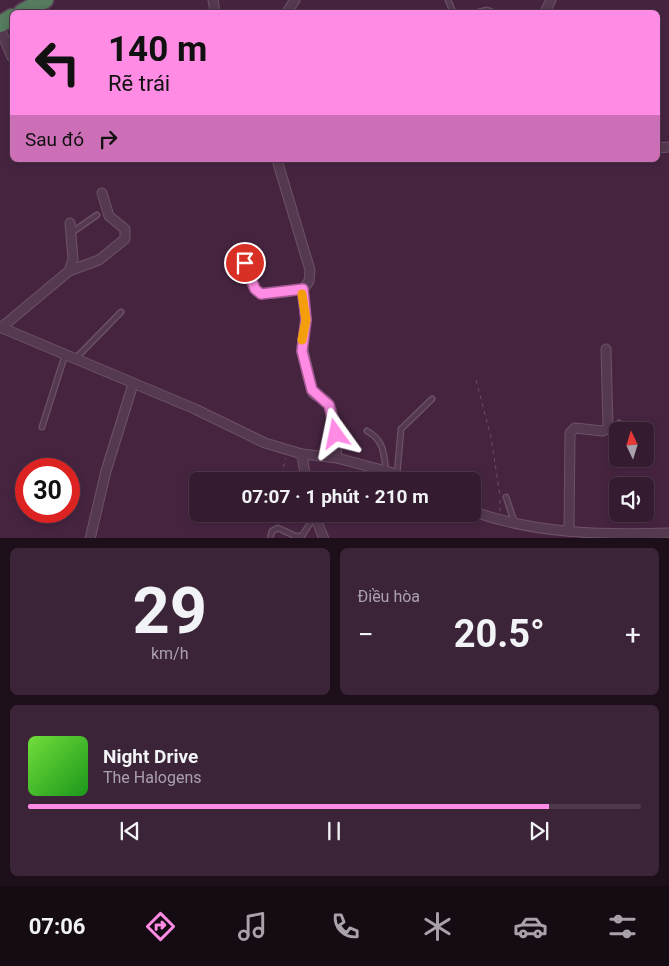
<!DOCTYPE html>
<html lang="vi">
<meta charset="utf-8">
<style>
:root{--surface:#341b30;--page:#3c2438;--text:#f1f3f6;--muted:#a9a1ab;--line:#4e394c;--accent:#ff8be4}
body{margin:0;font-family:Roboto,sans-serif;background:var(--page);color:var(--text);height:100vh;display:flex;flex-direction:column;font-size:19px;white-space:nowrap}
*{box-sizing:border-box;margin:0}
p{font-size:16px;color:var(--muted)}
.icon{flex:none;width:28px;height:28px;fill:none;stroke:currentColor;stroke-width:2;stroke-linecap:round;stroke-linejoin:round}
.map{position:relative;height:538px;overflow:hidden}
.drawer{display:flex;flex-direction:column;gap:10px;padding:10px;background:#1d0f1a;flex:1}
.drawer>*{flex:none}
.top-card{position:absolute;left:10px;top:10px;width:650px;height:152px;border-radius:8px;box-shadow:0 2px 8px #0003,0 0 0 1px var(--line);background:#ff8be4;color:#111;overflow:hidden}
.needle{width:32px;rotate:356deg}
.controls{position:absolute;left:609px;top:422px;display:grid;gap:10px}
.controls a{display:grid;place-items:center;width:45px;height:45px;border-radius:8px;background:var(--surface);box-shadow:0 2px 8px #0003,0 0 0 1px var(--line);font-size:25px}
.speed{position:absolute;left:15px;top:458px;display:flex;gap:10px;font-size:25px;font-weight:700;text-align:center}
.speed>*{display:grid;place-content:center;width:65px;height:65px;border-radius:50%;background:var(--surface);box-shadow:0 2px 8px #0003,0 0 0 1px var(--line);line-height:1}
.speed .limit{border:8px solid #d22;background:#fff;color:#111}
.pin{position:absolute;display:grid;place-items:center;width:42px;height:42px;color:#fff;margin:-21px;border:2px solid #fff;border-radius:50%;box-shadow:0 1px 5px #0007}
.me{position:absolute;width:55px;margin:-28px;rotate:348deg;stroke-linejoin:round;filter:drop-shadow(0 0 4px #0008)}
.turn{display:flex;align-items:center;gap:18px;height:105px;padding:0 15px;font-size:22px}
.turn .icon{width:65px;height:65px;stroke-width:2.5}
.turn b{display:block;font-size:35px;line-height:42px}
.then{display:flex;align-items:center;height:48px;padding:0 15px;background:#0003;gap:10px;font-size:19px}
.big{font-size:38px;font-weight:700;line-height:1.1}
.drawer .card{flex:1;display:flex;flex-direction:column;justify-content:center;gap:8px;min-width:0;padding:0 18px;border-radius:8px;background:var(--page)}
.drawer .dial{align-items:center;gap:0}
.dial b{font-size:65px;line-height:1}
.song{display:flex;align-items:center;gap:15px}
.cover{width:60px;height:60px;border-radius:8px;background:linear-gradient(135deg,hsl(100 70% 55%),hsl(120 70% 35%))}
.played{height:5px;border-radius:2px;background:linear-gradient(90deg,var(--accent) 85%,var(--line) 85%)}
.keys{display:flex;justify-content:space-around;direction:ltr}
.heat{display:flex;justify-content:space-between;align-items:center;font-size:28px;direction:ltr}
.drawer .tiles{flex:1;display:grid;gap:10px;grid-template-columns:1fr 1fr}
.card:last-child{grid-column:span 2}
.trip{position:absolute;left:189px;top:472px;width:292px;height:50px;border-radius:8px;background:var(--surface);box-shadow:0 2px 8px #0003,0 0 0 1px var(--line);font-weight:700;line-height:50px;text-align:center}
.menu{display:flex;height:80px;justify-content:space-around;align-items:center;background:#150b13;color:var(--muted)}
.menu .icon{width:35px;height:35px}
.menu .active{color:var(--accent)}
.menu b{font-size:22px;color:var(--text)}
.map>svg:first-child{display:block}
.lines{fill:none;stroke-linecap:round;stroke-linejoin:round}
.lane-casing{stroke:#6d5267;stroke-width:7}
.street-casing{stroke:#6d5267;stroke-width:11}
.highway-casing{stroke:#5d4157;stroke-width:19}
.path{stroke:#644e6b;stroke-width:1;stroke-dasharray:4 4;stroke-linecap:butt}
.lane{stroke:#553950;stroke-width:4.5}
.street{stroke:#553950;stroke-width:9}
.highway{stroke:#557c5e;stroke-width:16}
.route-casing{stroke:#a65a94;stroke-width:12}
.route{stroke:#ff8be4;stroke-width:9}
.slow{stroke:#f59e0b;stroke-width:9}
</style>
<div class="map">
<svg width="669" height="539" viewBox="0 0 669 539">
<rect width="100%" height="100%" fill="#462440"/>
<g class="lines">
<defs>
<g id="lane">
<polyline points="448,0 453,12"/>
<polyline points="479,12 487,10 492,12"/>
<polyline points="71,233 97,215"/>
<polyline points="76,358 121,312"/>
<polyline points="42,427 65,355"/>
<polyline points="608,429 614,429 619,423"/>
<path d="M 367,431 C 384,440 384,454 386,471"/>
<polyline points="397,475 401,429 432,399"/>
<polyline points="506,497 515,524"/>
<polyline points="270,539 272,531 278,528 295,536 302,536 314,517"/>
</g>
<g id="street">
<polyline points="213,0 215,12"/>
<polyline points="287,12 295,0"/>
<polyline points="545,12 551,0"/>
<polyline points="0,29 12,57"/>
<polyline points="658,148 669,147"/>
<path d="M 277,160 L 310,270 L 309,281 L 302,291 L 306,320 L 302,346 L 313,393 C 317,397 323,398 327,402 C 336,412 336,445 337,458"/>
<path d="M 245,263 C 248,271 250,283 256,290 C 262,298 293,290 303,289"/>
<polyline points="69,271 99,260 125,239 125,229 109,216 102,193"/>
<polyline points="0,327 195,409 265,443 302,454 337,458 393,473 410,481"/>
<polyline points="2,327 69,271 73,259 70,223"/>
<polyline points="302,454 306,481"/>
<path d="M 472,511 C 535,534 603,535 669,533"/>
<polyline points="314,514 324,539"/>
<polyline points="569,531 570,433 575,428 603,431 608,428 606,349"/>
<polyline points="90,539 106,471 133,384"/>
</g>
<g id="highway">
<polyline points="22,12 45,0"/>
<polyline points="0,24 12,17"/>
</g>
</defs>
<use href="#lane" class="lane-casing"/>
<use href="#street" class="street-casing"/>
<use href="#highway" class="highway-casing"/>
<g class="path">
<polyline points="476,380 491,437 500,496"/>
<polyline points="281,475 286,458"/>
<polyline points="500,500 500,511"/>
</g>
<use href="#lane" class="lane"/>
<use href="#street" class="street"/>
<use href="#highway" class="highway"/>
</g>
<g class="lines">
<defs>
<polyline id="route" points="245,263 255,289 261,294 303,289 306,320 302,351 312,390 329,405 336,434"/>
</defs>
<use href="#route" class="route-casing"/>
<use href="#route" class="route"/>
<polyline class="slow" points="302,294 306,320 302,340"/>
</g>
</svg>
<div class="controls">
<a><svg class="needle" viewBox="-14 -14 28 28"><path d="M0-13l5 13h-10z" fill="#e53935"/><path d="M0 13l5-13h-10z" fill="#a9a1ab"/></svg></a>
<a><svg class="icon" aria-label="sound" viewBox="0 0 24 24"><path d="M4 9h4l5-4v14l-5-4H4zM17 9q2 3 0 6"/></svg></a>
</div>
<div class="speed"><div class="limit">30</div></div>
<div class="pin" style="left:245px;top:263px;background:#d93025"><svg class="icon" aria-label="arrive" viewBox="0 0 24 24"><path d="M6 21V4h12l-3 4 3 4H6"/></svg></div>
<svg class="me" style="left:336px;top:434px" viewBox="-20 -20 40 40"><path d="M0-17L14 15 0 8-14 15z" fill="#ff8be4" stroke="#fff" stroke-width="4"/></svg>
<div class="trip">07:07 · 1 phút · 210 m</div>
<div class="top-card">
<div class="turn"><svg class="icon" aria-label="left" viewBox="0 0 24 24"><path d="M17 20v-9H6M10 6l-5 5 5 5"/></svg><div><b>140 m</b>Rẽ trái</div></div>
<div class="then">Sau đó<svg class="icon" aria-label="right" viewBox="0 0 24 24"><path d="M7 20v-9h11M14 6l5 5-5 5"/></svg></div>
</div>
</div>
<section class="drawer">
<div class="tiles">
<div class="card dial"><b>29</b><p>km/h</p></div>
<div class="card"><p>Điều hòa</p>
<div class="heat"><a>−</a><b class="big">20.5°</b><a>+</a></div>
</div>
<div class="card">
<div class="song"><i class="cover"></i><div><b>Night Drive</b><p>The Halogens</p></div></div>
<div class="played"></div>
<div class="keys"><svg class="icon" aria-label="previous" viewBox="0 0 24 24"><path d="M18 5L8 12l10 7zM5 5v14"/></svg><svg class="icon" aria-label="pause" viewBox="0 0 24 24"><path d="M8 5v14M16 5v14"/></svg><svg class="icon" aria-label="next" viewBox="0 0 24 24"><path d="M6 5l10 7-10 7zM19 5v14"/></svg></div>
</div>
</div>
</section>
<nav class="menu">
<b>07:06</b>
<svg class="icon active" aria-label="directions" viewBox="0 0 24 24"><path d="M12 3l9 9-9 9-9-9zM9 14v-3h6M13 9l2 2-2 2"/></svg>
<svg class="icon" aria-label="music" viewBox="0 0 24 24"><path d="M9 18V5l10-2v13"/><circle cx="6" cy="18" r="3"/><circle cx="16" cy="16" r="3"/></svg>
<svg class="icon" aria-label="phone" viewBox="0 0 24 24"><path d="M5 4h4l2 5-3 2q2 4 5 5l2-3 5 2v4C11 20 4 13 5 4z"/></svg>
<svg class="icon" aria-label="climate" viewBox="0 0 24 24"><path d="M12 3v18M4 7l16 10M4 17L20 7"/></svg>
<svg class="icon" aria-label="car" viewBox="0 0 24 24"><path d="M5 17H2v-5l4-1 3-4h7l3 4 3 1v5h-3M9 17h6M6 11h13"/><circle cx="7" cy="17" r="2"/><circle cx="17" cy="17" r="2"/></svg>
<svg class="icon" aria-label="filters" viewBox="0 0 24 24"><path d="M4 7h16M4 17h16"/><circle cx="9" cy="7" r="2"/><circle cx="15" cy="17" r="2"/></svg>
</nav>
